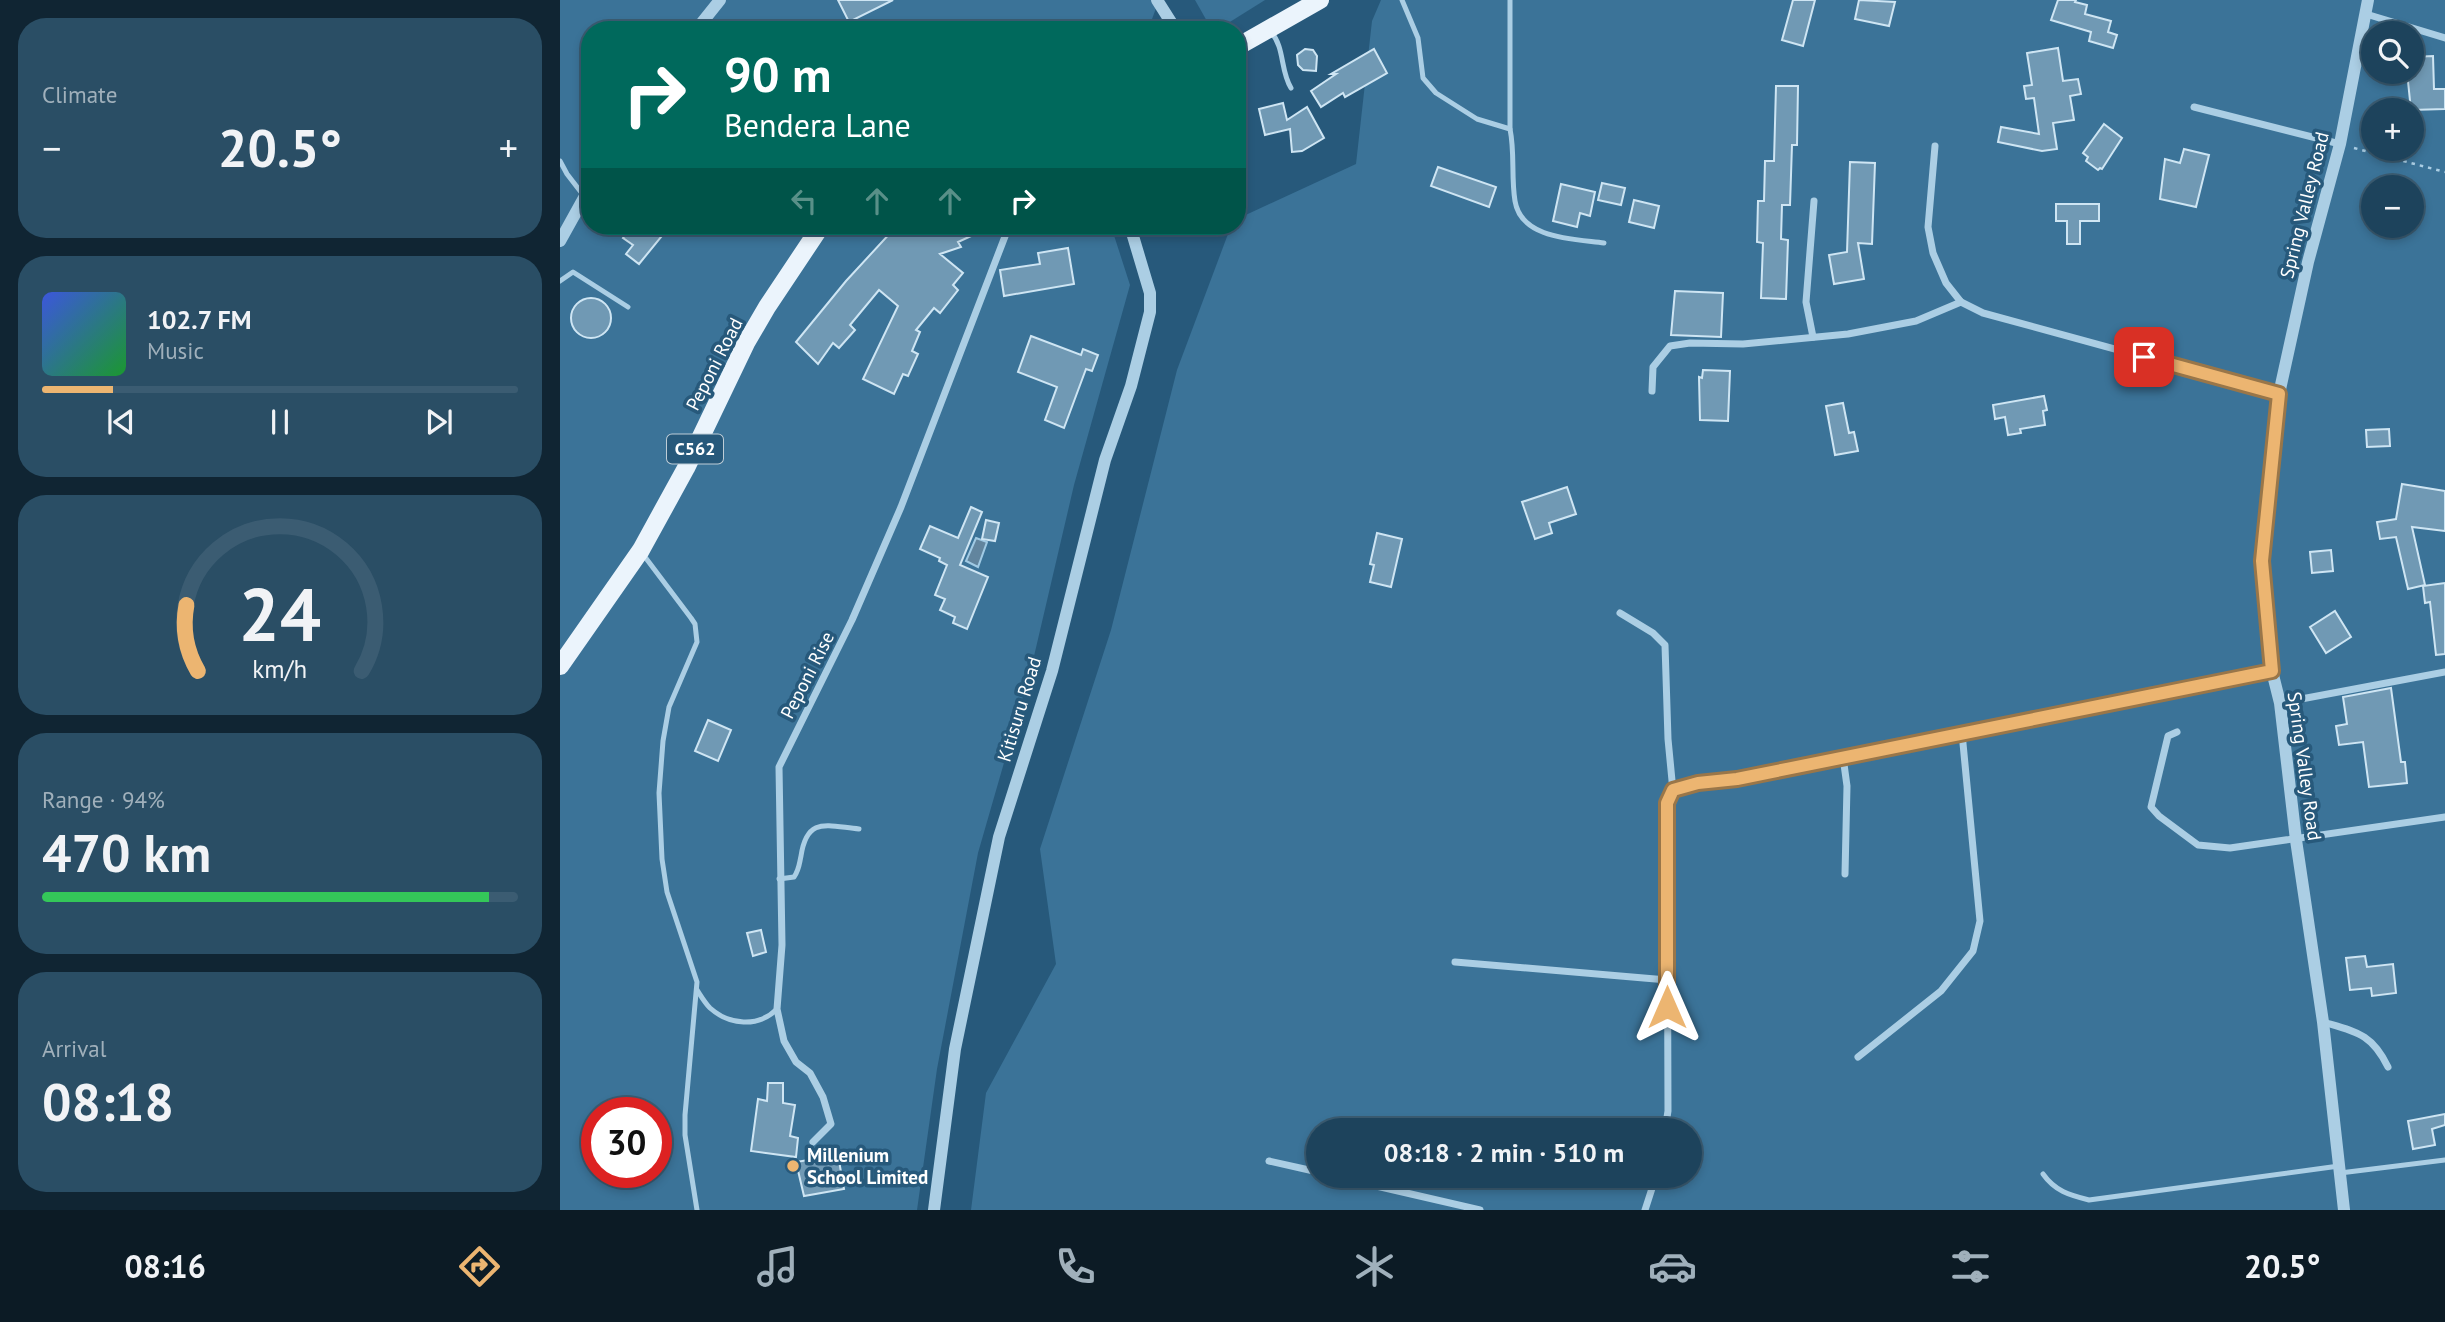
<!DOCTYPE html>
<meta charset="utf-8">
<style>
:root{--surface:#1d435c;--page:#2a4e65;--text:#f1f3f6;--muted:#a0b0bb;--line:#3b5c72;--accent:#ecb571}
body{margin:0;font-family:"PT Sans",sans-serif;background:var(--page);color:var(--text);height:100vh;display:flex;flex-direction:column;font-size:26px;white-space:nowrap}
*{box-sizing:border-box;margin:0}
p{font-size:23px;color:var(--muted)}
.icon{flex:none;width:38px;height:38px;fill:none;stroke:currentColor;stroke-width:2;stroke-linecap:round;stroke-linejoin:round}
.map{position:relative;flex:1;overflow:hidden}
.drawer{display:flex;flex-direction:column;gap:18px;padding:18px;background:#102533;width:560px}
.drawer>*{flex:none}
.top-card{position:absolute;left:21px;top:21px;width:665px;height:214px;border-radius:28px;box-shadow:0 4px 10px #0003,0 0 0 2px var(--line);background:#00695c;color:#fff;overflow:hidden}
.buttons{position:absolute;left:1801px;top:21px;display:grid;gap:14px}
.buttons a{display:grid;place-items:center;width:63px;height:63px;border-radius:50%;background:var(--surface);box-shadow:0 4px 10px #0003,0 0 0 2px var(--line);font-size:35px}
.speed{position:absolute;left:21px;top:1097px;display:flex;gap:14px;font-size:35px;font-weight:700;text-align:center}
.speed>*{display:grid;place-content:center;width:91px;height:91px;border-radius:50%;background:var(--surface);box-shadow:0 4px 10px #0003,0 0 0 2px var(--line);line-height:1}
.speed .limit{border:10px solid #d22;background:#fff;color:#111}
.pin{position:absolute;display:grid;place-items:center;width:60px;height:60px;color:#fff;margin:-30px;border-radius:14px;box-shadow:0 4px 10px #0006}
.me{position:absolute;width:77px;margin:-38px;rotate:0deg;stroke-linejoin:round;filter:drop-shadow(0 0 5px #0008)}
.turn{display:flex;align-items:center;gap:24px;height:147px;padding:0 28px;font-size:32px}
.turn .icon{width:91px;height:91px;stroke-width:2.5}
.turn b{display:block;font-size:49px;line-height:60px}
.lanes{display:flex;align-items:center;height:66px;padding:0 28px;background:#0003;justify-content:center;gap:35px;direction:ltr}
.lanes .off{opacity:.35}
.big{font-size:52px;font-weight:700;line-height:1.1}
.drawer .tile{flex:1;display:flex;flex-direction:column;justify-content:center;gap:10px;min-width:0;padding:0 24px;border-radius:28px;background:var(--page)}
.drawer .dial{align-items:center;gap:0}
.dial svg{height:182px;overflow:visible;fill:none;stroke:var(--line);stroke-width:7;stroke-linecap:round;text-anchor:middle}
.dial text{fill:var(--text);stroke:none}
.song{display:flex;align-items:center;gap:21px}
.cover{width:84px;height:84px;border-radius:10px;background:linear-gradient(135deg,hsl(230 70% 55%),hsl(130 70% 35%))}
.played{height:7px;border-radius:4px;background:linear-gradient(90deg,var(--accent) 15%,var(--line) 15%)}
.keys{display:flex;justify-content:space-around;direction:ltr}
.heat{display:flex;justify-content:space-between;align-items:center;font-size:38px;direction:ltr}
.charge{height:10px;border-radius:5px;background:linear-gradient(90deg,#34c759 94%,var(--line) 0)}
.trip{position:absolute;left:746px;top:1118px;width:396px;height:70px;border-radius:35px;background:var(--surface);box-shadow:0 4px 10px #0003,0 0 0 2px var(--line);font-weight:700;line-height:70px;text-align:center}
.tabs{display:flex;height:112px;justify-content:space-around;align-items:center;background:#0c1b25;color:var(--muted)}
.tabs .icon{width:49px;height:49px}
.tabs .active{color:var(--accent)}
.tabs b{font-size:32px;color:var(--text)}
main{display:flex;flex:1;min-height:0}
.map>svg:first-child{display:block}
.green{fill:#3b7398;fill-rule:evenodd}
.water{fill:#62859e;stroke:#a0cae4;stroke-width:2}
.building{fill:#7099b4;stroke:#cee5f3;stroke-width:2}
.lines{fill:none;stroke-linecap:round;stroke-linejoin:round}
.path{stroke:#abcee4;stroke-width:2.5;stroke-dasharray:3.5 5;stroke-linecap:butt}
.service{stroke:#abcee4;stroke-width:5}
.minor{stroke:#abcee4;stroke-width:7}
.tertiary{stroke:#abcee4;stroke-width:12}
.primary{stroke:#ebf4fc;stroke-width:18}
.route-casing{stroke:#997649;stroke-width:18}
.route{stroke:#ecb571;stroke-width:12}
.poi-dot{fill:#ecb571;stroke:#27597b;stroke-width:2.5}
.labels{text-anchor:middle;stroke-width:7;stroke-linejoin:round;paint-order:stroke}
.shield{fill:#27597b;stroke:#becdd7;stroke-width:2}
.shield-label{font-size:18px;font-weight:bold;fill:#fff}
.street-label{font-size:19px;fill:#fff;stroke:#27597b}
.poi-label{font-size:19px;font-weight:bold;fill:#fff;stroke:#27597b;text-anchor:start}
</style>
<main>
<section class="drawer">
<div class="tile"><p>Climate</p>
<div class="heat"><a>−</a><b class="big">20.5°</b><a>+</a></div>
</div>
<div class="tile">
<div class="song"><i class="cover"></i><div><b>102.7 FM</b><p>Music</p></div></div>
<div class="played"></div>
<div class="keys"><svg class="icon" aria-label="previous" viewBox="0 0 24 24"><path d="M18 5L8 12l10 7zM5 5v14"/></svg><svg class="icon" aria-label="pause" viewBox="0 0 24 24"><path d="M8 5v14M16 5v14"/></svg><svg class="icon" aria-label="next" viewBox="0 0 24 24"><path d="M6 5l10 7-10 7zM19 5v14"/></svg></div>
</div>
<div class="tile dial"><svg viewBox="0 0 100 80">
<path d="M14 69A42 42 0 1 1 86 69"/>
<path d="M14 69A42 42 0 0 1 9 40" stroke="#ecb571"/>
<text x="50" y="56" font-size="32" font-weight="700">24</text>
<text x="50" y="72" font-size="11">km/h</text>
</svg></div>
<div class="tile"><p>Range · 94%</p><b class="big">470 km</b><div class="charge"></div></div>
<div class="tile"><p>Arrival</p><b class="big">08:18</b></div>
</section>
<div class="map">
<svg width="1885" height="1210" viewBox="0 0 1885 1210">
<rect width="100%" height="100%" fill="#27597b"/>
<g class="green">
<path d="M 0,0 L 599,0 L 588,30 L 30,30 L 30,226 L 551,226 L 570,285 L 514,485 L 471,669 L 418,853 L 377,1069 L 357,1210 L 0,1210 ZM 37,1113 L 96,1113 L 96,1172 L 37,1172 Z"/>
<polygon points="635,0 705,0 657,30 652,30"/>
<path d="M 821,0 L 1885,0 L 1885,1210 L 411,1210 L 426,1093 L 496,964 L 480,849 L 551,630 L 617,370 L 671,226 L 677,226 L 677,219 L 796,164 L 812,21 ZM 1813,33 L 1852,33 L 1852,72 L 1813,72 ZM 1813,110 L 1852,110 L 1852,149 L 1813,149 ZM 1813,187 L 1852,187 L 1852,226 L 1813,226 ZM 758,1130 L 1129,1130 L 1129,1176 L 758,1176 Z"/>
</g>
<polygon class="water" points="416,538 427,542 418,567 406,561"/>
<g class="building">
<polygon points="278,0 333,0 289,22"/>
<polygon points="1233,0 1255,0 1243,46 1222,40"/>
<polygon points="1299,0 1335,2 1329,26 1295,19"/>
<polygon points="1498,0 1516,0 1515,2 1527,5 1525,14 1551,21 1548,32 1557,35 1553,48 1529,41 1531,32 1491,20"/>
<polygon points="1498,48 1503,81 1518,79 1521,94 1510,96 1514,120 1493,123 1497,149 1482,151 1438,142 1441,127 1479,134 1474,98 1466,99 1464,86 1472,85 1467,53"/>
<polygon points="745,49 753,50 757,56 756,71 743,70 738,65 737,55"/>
<polygon points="814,49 827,73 785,97 783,93 761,107 751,91 776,74 771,74"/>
<polygon points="1873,56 1874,89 1885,89 1885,109 1851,110 1847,72 1852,72 1852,57"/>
<polygon points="1216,86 1238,86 1237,145 1232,145 1230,205 1222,205 1221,239 1228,240 1226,299 1201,298 1203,243 1197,242 1198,201 1204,201 1205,161 1214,161"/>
<polygon points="723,103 727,120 747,107 764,138 742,151 732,152 730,129 705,135 699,109"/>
<polygon points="1544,124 1562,138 1542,169 1540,168 1538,170 1526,161 1528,157 1523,153"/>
<polygon points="1624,149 1649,155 1636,207 1600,199 1605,159 1620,163"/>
<polygon points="1290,162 1315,163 1312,244 1298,243 1304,279 1274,284 1269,255 1287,252"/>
<polygon points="878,167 936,187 929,207 871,186"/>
<polygon points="1042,183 1065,188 1061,205 1038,200"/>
<polygon points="1001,184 1035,192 1030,216 1020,213 1017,227 993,221"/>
<polygon points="1074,200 1099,206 1094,228 1069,222"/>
<polygon points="1496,204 1539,204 1539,221 1520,221 1520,244 1507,244 1507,221 1496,221"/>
<polygon points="72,226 110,226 79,264 66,254 73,245 63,238"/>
<polygon points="360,226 433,226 398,242 401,247 380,254 403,273 393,285 398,290 380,313 374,308 356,330 360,332 352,351 358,354 348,376 343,374 334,394 303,379 338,306 319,290 290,325 295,330 279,348 273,343 258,364 236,342 286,281 333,230 338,235"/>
<polygon points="508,248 514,284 444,296 440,270 480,264 478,253"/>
<polygon points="1115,291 1163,293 1161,337 1111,335"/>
<circle cx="31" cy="318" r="20"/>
<polygon points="471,336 521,355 523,349 538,355 532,371 526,369 504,428 485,420 497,387 458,372"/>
<polygon points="1143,370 1170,371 1168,421 1140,420 1139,377 1142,378"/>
<polygon points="1484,396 1487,410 1483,411 1485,425 1460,429 1461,433 1448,435 1445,417 1435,419 1433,405"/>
<polygon points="1283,403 1289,433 1294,432 1298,451 1275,455 1266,406"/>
<polygon points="1829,429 1830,446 1807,447 1806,430"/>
<polygon points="1842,484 1885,491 1885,531 1852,527 1865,585 1848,589 1836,537 1820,539 1817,522 1836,519"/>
<polygon points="1007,487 1016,514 989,523 992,533 975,539 962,502"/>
<polygon points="411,507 422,512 400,565 428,577 407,629 393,623 395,617 380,610 385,599 375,595 387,565 379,561 380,558 360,549 370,526 398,538"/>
<polygon points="426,520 439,523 435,541 422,539"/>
<polygon points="817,533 842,539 831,587 810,582 814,565 810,564"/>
<polygon points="1771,550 1773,571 1752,573 1750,552"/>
<polygon points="1885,583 1885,654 1876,655 1870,602 1865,603 1863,586"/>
<polygon points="1775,611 1791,637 1766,653 1750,627"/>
<polygon points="1831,688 1841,762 1845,762 1847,783 1809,787 1803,742 1779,745 1776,726 1787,724 1783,697"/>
<polygon points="148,720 171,730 158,761 135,751"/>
<polygon points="201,930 206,952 193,956 187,933"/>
<polygon points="1805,956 1807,967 1833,964 1836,993 1812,996 1811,988 1790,990 1786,958"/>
<polygon points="208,1083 223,1083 223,1103 235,1105 230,1136 238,1138 236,1157 191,1151 198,1099 207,1101"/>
<polygon points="1885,1114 1885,1125 1872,1129 1875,1145 1853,1149 1848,1121"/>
<polygon points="278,1155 284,1189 244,1196 236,1162"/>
</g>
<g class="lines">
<polyline class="path" points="1794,148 1885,172"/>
<g class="service">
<path d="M 842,0 L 858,38 L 863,78 L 876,93 L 917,119 L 950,129 C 955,153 951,177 955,201 C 961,239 1014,239 1044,243"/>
<path d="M 711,32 C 725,48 720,70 731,88"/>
<polyline points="950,129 950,0"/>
<polyline points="0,161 7,174 24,196"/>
<polyline points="0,281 13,272 68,307"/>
<polyline points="82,553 131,618 135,624 137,642 109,707 103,741 99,793 102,859 107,892 137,982 125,1115 125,1135 137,1210"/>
<path d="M 219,879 L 234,877 C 239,870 239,865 241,856 C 247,816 267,826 299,829"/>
<path d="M 137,990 C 141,996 145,1003 150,1008 C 169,1025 198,1028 217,1009"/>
<polyline points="1780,1173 1885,1160"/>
<path d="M 1483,1174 C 1495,1191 1509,1195 1529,1200 L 1779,1166"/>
</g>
<g class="minor">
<polyline points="1806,14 1885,38"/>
<polyline points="1634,107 1780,144"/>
<polyline points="1375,146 1368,227 1373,253 1386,283 1401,302 1423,313 1719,394"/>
<polyline points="1253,337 1246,302 1254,201"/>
<polyline points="1092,391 1093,367 1110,346 1130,343 1183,344 1288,334 1356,321 1401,302"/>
<polyline points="1060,613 1093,633 1105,645 1108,739 1113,791"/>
<polyline points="1720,703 1885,672"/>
<polyline points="1617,732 1608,736 1591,807 1599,816 1638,845 1670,848 1885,817"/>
<polyline points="1283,757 1287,786 1285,874"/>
<polyline points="895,962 1107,980"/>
<path d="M 1763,1022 C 1797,1032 1812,1034 1828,1067"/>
<polyline points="1298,1057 1381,991 1413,951 1420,921 1402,733"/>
<polyline points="1105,1130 1108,1111 1107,803 1113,791 1137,783 1176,779 1712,671"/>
<polyline points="253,1142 271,1124 263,1097 250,1073 236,1062 224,1041 217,1009 222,945 219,767 292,620 341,507 449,226"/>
<polyline points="709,1161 758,1172"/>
<polyline points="773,1176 920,1210"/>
<polyline points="1085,1210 1096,1176"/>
</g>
<g class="tertiary">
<polyline points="597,0 616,30"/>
<polyline points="136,30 160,0"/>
<polyline points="0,241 30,187"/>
<polyline points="374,1210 395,1049 439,837 492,671 545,460 571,386 590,312 590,293 570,226"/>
<polyline points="1784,1210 1763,1022 1736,840 1720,703 1712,671 1702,561 1719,394 1748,262 1780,144 1808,0"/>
</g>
<g class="primary">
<polyline points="677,47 760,0"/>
<polyline points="0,666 81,550 126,468 186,343 207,307 261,226"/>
</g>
</g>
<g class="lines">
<defs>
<polyline id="route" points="1107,1007 1107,803 1113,790 1138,783 1177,779 1712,671 1702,561 1719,394 1584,357"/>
</defs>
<use href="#route" class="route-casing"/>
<use href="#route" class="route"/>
</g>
<circle class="poi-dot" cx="233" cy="1166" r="7"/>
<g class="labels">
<rect class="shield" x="107" y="434.5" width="56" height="29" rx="5"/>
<g class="shield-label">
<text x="135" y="455">C562</text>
</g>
<g class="street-label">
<text transform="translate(1744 205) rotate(-76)" y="7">Spring Valley Road</text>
<text transform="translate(154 364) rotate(-63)" y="7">Peponi Road</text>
<text transform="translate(247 675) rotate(-63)" y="7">Peponi Rise</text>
<text transform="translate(459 709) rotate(-73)" y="7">Kitisuru Road</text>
<text transform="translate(1745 766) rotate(82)" y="7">Spring Valley Road</text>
</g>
<g class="poi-label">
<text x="247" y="1162">Millenium<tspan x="247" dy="22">School Limited</tspan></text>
</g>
</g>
</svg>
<div class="buttons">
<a><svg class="icon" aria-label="search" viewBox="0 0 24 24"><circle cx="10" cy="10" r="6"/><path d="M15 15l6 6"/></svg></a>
<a>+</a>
<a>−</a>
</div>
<div class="speed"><div class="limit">30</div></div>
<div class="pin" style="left:1584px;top:357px;background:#d93025"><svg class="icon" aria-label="arrive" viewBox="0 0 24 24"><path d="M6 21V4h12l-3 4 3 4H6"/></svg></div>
<svg class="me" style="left:1107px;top:1007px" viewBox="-20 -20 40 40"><path d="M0-17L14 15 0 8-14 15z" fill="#ecb571" stroke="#fff" stroke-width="4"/></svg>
<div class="trip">08:18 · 2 min · 510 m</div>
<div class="top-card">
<div class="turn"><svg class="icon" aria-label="right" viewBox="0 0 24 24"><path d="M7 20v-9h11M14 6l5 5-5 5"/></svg><div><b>90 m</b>Bendera Lane</div></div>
<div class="lanes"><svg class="icon off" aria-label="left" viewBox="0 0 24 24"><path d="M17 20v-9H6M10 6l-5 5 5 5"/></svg><svg class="icon off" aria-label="ahead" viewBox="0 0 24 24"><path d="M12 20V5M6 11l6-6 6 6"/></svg><svg class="icon off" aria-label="ahead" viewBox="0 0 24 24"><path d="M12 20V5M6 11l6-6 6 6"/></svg><svg class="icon" aria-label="right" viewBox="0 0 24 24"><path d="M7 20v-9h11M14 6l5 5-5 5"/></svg></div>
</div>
</div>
</main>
<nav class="tabs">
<b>08:16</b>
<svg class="icon active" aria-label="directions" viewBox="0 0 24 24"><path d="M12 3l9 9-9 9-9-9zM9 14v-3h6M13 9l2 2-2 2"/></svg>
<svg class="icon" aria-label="music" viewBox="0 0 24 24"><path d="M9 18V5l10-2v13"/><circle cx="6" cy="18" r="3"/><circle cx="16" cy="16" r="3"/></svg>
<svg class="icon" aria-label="phone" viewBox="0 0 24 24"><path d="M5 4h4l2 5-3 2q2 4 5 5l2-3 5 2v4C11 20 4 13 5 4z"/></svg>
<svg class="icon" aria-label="climate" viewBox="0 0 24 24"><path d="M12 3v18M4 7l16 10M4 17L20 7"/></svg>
<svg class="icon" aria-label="car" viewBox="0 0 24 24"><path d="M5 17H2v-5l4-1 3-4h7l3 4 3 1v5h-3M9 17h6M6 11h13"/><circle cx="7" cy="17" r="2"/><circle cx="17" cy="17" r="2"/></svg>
<svg class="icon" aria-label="filters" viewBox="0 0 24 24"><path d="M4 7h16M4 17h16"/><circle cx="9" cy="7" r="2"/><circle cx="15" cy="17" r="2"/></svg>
<b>20.5°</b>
</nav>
